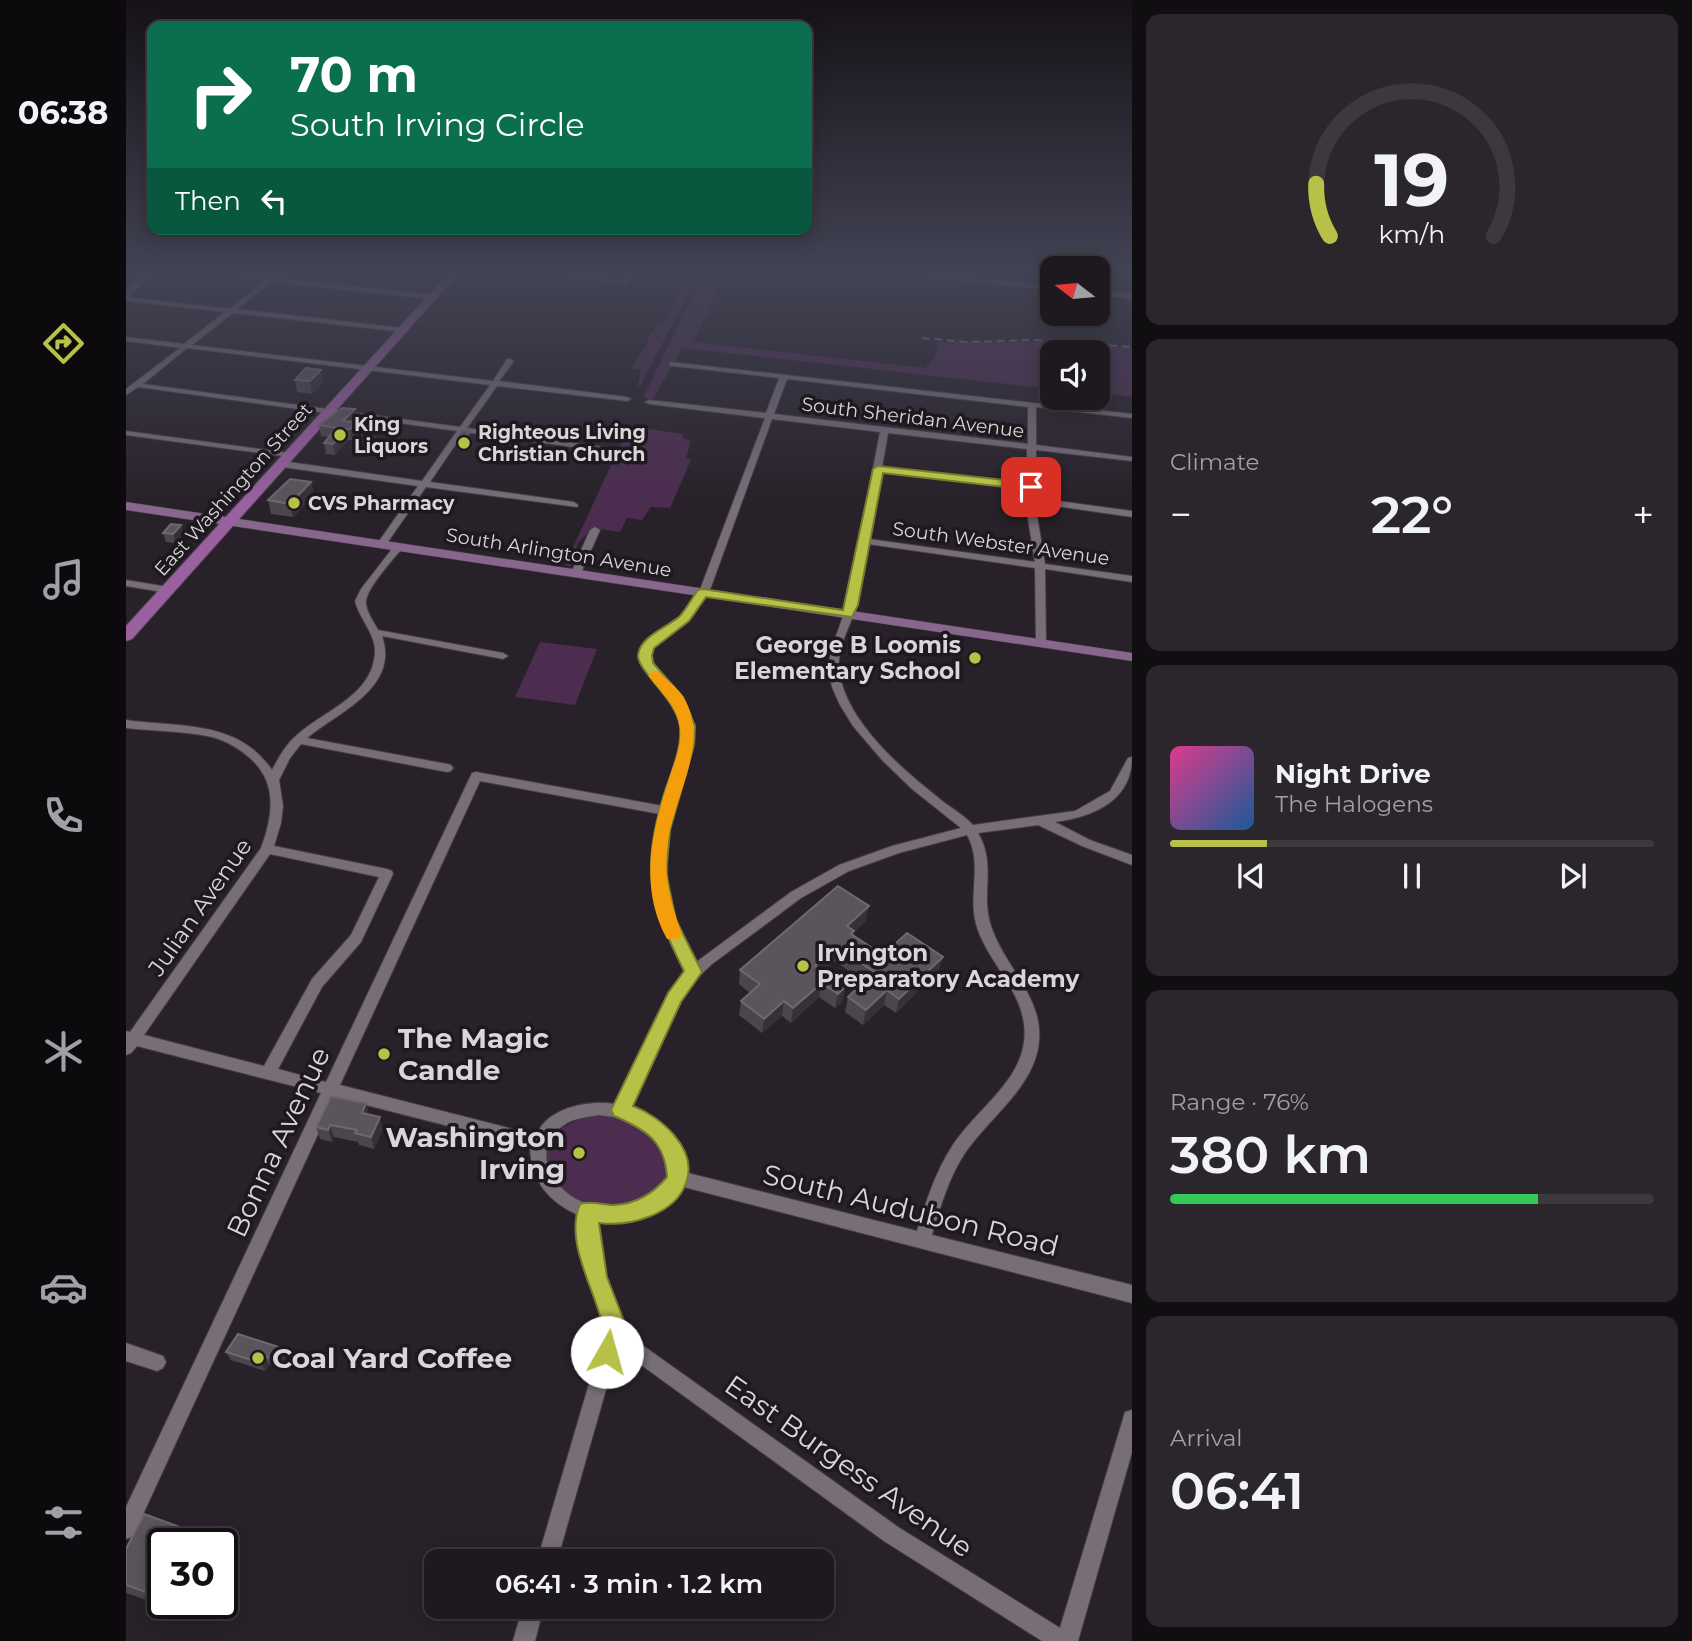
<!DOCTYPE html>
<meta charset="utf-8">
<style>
:root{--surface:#1e191f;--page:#2b262c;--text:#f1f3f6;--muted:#a1a0a4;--line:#3c383d;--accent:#b7c148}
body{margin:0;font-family:Montserrat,sans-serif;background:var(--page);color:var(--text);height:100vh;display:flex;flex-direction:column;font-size:26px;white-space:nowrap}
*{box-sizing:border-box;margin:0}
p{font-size:23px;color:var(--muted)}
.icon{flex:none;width:38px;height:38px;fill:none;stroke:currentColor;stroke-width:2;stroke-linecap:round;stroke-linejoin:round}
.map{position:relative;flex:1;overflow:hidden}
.drawer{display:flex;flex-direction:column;gap:14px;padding:14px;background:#100e11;width:560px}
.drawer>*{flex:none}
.hud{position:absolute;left:21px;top:21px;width:665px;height:214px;border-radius:14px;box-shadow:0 4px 18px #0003,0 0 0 2px var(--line);background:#0b6e4f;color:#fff;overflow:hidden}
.needle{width:46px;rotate:286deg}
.tools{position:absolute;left:914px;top:256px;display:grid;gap:14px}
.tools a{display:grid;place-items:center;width:70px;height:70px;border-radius:14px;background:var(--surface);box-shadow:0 4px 18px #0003,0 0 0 2px var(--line);font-size:35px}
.speed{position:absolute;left:21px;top:1528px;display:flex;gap:14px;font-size:35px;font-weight:700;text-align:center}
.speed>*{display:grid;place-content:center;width:91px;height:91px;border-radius:50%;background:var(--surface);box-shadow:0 4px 18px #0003,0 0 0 2px var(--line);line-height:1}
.speed .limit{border:4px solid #111;border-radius:10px;background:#fff;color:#111}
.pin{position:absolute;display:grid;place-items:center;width:60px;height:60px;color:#fff;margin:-30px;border-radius:14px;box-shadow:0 4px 10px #0006}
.me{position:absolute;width:77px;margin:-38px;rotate:7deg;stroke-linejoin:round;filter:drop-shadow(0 0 5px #0008)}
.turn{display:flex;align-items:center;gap:24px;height:147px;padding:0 28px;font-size:32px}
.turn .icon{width:91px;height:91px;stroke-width:2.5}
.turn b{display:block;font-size:49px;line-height:60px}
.then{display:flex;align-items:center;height:66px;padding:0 28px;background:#0003;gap:14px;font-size:26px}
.big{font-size:52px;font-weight:600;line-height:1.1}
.drawer .widget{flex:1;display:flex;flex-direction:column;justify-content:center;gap:10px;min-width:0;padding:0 24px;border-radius:14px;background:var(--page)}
.drawer .dial{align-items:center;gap:0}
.dial svg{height:182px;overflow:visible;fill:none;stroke:var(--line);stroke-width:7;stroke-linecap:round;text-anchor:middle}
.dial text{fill:var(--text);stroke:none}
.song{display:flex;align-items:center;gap:21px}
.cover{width:84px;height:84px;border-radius:10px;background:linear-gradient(135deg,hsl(330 70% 55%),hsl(210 70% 35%))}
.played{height:7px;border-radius:4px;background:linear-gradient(90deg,var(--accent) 20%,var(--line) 20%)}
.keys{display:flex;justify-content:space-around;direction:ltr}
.heat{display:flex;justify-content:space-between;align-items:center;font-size:38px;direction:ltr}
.charge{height:10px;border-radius:5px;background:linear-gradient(90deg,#34c759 76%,var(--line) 0)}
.trip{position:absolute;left:298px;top:1549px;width:410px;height:70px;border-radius:14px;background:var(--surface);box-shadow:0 4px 18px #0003,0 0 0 2px var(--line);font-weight:600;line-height:70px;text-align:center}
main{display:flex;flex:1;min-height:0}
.dock{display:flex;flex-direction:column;width:126px;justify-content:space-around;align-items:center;background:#0c0a0c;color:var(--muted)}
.dock .icon{width:49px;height:49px}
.dock .selected{color:var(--accent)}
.dock b{font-size:32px;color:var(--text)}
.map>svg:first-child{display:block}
.green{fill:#4c2d4f}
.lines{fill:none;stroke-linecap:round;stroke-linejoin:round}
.minor-casing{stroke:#453f45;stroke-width:2}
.tertiary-casing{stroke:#453f45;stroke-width:2}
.secondary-casing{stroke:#453f45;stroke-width:1}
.primary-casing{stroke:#453f45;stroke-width:2}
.minor{fill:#776e78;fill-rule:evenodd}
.tertiary{fill:#776e78;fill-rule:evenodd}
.secondary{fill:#88678c;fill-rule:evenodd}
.primary{fill:#9a60a0;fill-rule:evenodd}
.rail{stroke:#79737a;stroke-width:2;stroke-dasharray:8 4.5;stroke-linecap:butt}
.wall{fill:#4c454d}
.shaded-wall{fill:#373038}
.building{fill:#5b545c;stroke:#6f6870;stroke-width:2}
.route{fill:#b7c148;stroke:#777d2f;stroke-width:2}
.slow{fill:#f59e0b}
.poi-dot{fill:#b7c148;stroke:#1e181f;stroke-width:2.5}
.labels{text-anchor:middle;stroke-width:7;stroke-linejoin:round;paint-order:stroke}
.far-street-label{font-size:19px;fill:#dad5da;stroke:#1e181f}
.far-poi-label{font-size:19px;font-weight:bold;fill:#dad5da;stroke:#1e181f;text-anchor:start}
.poi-label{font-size:23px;font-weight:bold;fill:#dad5da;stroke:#1e181f;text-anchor:end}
.street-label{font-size:23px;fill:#dad5da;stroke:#1e181f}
.near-poi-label{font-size:28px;font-weight:bold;fill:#dad5da;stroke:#1e181f;text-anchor:start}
.near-street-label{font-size:28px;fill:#dad5da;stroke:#1e181f}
</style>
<main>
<nav class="dock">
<b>06:38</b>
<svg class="icon selected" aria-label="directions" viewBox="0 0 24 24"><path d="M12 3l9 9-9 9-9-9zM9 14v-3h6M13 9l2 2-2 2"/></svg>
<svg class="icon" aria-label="music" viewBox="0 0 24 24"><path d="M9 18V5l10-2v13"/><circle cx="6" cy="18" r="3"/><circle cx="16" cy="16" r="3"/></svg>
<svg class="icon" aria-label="phone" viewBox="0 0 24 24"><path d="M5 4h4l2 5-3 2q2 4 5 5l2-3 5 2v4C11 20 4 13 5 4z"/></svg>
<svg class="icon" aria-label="climate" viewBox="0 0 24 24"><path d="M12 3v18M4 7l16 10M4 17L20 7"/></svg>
<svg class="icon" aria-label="car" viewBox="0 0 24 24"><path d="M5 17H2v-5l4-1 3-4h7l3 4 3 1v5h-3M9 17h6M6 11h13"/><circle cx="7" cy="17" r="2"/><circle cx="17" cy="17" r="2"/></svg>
<svg class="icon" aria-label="filters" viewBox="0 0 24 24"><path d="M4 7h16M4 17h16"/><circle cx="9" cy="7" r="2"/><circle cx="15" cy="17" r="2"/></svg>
</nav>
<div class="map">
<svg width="1006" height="1641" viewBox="0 0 1006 1641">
<rect width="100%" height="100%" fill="#282129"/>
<g class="green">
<polygon points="548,274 572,274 514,386 512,386 515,370 505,368 523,342 522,338 532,324 536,324 546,310 543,309 548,304 561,280 545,278"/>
<polygon points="577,274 598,274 568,342 799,368 809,357 812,342 918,342 1006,348 1006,397 971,392 971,352 926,352 926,389 556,348 527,399 517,398"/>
<polygon points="503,426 557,434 557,438 565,441 560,458 565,460 544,508 525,507 516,520 501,518 494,532 467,528 452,543 444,567 439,565"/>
<polygon points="414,642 471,649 449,705 389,697"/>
<path d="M 472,1115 C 507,1117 527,1132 545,1160 L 539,1189 C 534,1193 528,1198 521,1201 C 489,1217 431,1204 419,1165 C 418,1159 418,1150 418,1143 C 435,1126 449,1119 472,1115 Z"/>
</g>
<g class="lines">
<defs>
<g id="minor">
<path d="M 85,274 L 146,277 L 306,295 L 309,297 L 306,299 L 146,282 L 111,309 L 277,328 L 280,330 L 277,332 L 107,313 L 66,345 L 367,381 L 381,359 L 384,359 L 388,361 L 373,381 L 501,397 L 505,399 L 501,401 L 371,386 L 341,428 L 476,447 L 480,449 L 476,451 L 338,432 L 304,482 L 448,502 L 452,505 L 451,507 L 300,487 L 259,546 L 253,546 L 251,544 L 292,486 L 156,467 L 152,464 L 156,461 L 296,481 L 331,431 L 12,387 L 0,395 L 0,389 L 54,348 L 0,341 L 0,337 L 58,344 L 99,312 L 0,301 L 0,297 L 104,309 L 139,281 ZM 61,348 L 364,385 L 334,427 L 17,384 Z"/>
<polygon points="413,274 436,274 498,280 502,274 508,274 500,284"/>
<path d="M 544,362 L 1006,414 L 1006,418 L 910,407 L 910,445 L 1006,457 L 1006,461 L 910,450 L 910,498 L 1006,511 L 1006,517 L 909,503 L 919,564 L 1006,576 L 1006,582 L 919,569 L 920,643 L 915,646 L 910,643 L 909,568 L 742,544 C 739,564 736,583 731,603 C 727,622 715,638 713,659 C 710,712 771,765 809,795 C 821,806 836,813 847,825 L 949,811 L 984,791 L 1002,758 L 1006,757 C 1006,801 967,817 929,822 L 964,840 L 1006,855 L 1006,865 L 956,846 L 912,825 L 852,833 C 871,865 854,894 865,926 C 876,960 905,986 912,1021 C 923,1079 864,1114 837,1156 C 822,1180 814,1208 806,1235 L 1006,1285 L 1006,1303 L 554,1186 C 539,1218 503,1224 471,1221 L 472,1247 L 479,1277 L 496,1320 L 519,1347 L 772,1527 L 934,1628 L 997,1419 L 999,1412 L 1006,1410 L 1006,1452 L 952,1641 L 916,1641 L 758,1541 L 507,1359 L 493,1344 L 431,1561 L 411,1561 L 480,1326 L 461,1277 L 456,1247 L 454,1216 C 423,1202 405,1182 404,1147 L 209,1097 L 7,1536 L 0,1539 L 0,1507 L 195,1093 L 11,1046 L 5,1053 L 0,1055 L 0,1031 L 4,1032 L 135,848 C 147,816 152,783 124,758 C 111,747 98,739 81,736 C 54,731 27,731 0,728 L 0,720 C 54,728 111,719 146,770 C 153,757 160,744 171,735 C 199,710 248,695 249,651 C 249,633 233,618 229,601 L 235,589 L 269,545 L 272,544 L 277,547 C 268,559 238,590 240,604 C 241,613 248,622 252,630 L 377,653 L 382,656 L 377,659 L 256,636 C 274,688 212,712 181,738 L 321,764 L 325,765 L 327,768 L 325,771 L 321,772 L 175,744 L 164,758 L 153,780 L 157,806 L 155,823 L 148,846 L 261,869 L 266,871 L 267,874 L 235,942 L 196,987 L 152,1069 L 200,1082 L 346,773 L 350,772 L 537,806 C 547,768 570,729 540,694 C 529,681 517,670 515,653 L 523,638 L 558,613 L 575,587 L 639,418 L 523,404 L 519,402 L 523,400 L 640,413 L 653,378 L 547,366 L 544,366 ZM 661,379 L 902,407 L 902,444 L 648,414 ZM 646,419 L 754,432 L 721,605 L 704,653 L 703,670 L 706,687 L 714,705 L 727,726 L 756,760 L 786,789 L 835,828 L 766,846 L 713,865 L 665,892 L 569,963 C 535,904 535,852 554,788 C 559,768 570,747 567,726 C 562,696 530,682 525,653 L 531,642 L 566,617 L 585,587 ZM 762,433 L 901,449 L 901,484 L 756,467 ZM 755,472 L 901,489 L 901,513 L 909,562 L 743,539 ZM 354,781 L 534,814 C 522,876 529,917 560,972 L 541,998 L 490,1104 C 463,1100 423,1106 410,1135 L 214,1085 ZM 841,835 C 857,863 842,894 850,924 C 860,960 893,986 898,1024 C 905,1078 850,1107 825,1148 C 809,1173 800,1202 791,1231 L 558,1172 C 556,1136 535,1121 504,1107 L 552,1005 L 568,981 L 586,964 L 675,898 L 723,871 L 773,853 ZM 144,854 L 253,877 L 225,935 L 186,979 L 138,1066 L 18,1035 ZM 472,1115 C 488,1117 504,1118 518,1128 C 544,1148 555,1185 519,1201 C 504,1208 482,1209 466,1205 C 428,1196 399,1149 441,1123 C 450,1118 462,1117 472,1115 Z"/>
<polygon points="0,431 164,453 168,455 164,457 0,435"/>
<polygon points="469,527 474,530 455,573 450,576 447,575 445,573 464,530"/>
<polygon points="0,580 42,587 47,590 42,593 0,586"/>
<polygon points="0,1343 37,1356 40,1362 37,1368 31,1371 0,1361"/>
<polygon points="397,1606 418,1606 409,1641 387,1641"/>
</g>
<g id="tertiary">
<polygon points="18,274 27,274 0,299 0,291"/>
<polygon points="775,274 805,274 926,285 926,290"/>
<polygon points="971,290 1006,293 1006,299 971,295"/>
</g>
<polygon id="secondary" points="0,502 1006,653 1006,661 0,510"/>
<polygon id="primary" points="322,274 332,274 6,639 0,641 0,626"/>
</defs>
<use href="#minor" class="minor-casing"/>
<use href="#tertiary" class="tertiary-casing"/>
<use href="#secondary" class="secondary-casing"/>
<use href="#primary" class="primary-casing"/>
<use href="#minor" class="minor"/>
<use href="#tertiary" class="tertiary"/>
<use href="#secondary" class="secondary"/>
<use href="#primary" class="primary"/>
<polyline class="rail" points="796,338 841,342 908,340 1006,347"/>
</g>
<g class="wall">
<polygon points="169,380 197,382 186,394 171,392"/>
<polygon points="231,420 229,422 231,422 233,434 226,440 222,440 209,455 200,454 198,443 202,437 195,436 193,425"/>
<polygon points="331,437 345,440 340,447 332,446"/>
<polygon points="185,482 188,495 167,517 145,514 142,500"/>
<polygon points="55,525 58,534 50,543 40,542 37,533"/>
<polygon points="740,921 728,932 727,935 757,955 817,957 812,971 770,1013 758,1005 737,1025 719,1012 722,997 738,982 709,961 697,972 719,987 716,1002 709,1008 693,997 665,1023 656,1016 636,1033 613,1015 615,1001 624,993 613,984 614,970"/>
<polygon points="240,1103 243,1115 257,1129 248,1149 233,1145 232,1142 208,1137 206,1142 194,1139 190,1127"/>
<polygon points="100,1352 160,1356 154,1368 143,1364 139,1371 105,1360"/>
<polygon points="18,1514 98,1543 108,1555 96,1582 96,1544 37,1544 37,1603 86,1603 78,1620 0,1593 0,1549"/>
</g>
<g class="shaded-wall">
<polygon points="195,370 197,382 186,394 184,381"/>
<polygon points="229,409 231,420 222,429 220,429 222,440 209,455 207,444 217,421"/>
<polygon points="231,422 233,434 226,440 224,429"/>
<polygon points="344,431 345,440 340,447 339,438"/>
<polygon points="185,482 188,495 167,517 164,504"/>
<polygon points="55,525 58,534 50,543 47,534"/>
<polygon points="743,906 740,921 728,932 725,945 721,926"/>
<polygon points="712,947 709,961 687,981 689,966"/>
<polygon points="817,957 812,971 770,1013 773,999"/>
<polygon points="696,983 693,997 665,1023 667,1008"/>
<polygon points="719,987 716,1002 709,1008 712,994"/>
<polygon points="761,990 758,1005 737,1025 740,1010"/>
<polygon points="658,1001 656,1016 636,1033 638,1019"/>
<polygon points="240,1103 243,1116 236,1113"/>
<polygon points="254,1117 257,1129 248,1149 245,1137"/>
<polygon points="204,1125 208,1137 206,1142 202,1130"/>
<polygon points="156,1348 160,1356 154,1368 150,1360"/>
<polygon points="138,1356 143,1364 139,1371 135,1363"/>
<polygon points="98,1543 108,1555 96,1582 96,1546"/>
<polygon points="69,1603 86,1603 78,1620 66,1609"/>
</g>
<g class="building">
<polygon points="180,368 195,370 184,381 169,380"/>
<polygon points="216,408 229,409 217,421 231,422 224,429 220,429 207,444 198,443 211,428 193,425"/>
<polygon points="336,430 344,431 339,438 331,437"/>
<polygon points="164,479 185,482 164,504 142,500"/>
<polygon points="45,524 55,525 47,534 37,533"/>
<polygon points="712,886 743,906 721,926 728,931 725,934 757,955 781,933 817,957 773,999 761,990 740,1010 722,997 748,972 712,947 689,966 719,987 712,994 696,983 667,1008 658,1001 638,1019 615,1001 634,984 614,970"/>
<polygon points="205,1096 240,1103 236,1113 254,1117 245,1137 229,1133 231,1130 204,1125 202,1130 190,1127"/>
<polygon points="112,1334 156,1348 150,1360 138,1356 135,1363 100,1352"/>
<polygon points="18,1514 98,1543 96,1546 96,1544 37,1544 37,1598 0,1585 0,1549"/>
<polygon points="50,1603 69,1603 66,1609"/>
</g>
<linearGradient id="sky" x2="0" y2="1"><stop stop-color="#161217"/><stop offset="0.54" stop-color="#424354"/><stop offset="1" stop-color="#424354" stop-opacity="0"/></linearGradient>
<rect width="1006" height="504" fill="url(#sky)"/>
<path class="route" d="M 752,466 L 905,483 L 911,487 L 905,490 L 757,473 L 732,605 L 726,617 L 580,597 L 563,621 L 528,648 L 526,655 L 527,663 L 557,697 L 569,726 L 568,745 L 544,830 L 540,873 L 550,920 L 576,972 L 555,1002 L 507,1106 C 534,1116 573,1149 560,1183 C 549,1215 503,1227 473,1223 L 481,1277 L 500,1326 L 490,1360 L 481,1363 L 473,1360 C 467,1346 479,1336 476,1323 C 468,1288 438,1241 454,1204 C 466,1200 476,1205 488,1205 C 509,1204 527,1194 541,1177 C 539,1141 519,1129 488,1116 L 485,1110 L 542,993 L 558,971 C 523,900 515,872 538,794 C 545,773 556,749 554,727 C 551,699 511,671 512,655 C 514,636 542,627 554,616 C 561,608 566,598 572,590 L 577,589 L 717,610 L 747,469 Z"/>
<path class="slow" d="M 529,671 L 533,672 C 541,680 550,687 556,695 C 588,743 544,800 541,850 C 538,880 546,907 556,934 L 553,939 L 541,939 C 513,888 525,834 542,782 C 547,765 556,747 554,729 C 552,706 535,693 522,675 Z"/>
<g class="poi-dot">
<circle cx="214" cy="435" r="7"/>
<circle cx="338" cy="443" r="7"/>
<circle cx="168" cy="503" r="7"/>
<circle cx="849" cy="658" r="7"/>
<circle cx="677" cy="966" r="7"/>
<circle cx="258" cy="1054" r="7"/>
<circle cx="453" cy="1153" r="7"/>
<circle cx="132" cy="1358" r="7"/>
</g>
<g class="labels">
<g class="far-street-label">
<text transform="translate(787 417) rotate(7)" y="7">South Sheridan Avenue</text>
<text transform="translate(107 489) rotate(-48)" y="7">East Washington Street</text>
<text transform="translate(875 543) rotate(8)" y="7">South Webster Avenue</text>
<text transform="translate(433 552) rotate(9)" y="7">South Arlington Avenue</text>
</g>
<g class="far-poi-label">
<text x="228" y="431">King<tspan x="228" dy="22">Liquors</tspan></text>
<text x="352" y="439">Righteous Living<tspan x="352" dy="22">Christian Church</tspan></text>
<text x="182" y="510">CVS Pharmacy</text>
</g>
<g class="poi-label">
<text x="835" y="653">George B Loomis<tspan x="835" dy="26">Elementary School</tspan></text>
<text x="691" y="961" text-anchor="start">Irvington<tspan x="691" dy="26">Preparatory Academy</tspan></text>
</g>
<g class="street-label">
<text transform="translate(74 907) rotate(-55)" y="8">Julian Avenue</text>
</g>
<g class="near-poi-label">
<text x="272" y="1048">The Magic<tspan x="272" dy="32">Candle</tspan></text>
<text x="439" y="1147" text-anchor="end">Washington<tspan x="439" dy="32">Irving</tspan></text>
<text x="146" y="1368">Coal Yard Coffee</text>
</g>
<g class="near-street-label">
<text transform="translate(152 1142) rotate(-65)" y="10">Bonna Avenue</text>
<text transform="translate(785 1210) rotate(14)" y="10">South Audubon Road</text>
<text transform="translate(723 1466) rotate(35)" y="10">East Burgess Avenue</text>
</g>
</g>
</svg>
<div class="tools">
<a><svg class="needle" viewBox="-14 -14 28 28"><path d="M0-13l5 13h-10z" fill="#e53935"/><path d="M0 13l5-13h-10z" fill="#a1a0a4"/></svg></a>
<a><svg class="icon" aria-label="sound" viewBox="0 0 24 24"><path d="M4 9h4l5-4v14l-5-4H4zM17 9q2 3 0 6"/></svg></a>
</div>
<div class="speed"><div class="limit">30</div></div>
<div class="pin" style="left:905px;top:487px;background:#d93025"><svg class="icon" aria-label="arrive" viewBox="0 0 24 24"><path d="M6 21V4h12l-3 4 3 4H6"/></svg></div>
<svg class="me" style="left:481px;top:1352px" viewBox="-20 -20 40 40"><circle r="19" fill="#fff"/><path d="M0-13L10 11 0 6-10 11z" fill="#b7c148"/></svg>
<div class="trip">06:41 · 3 min · 1.2 km</div>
<div class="hud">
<div class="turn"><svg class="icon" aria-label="right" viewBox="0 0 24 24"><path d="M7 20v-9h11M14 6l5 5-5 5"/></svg><div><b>70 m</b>South Irving Circle</div></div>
<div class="then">Then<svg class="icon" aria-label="left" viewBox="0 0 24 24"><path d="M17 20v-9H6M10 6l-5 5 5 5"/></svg></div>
</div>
</div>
<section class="drawer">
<div class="widget dial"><svg viewBox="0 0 100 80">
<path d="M14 69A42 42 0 1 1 86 69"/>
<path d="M14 69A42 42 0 0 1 8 46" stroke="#b7c148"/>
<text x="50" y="56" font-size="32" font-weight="700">19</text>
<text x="50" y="72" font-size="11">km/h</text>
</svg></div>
<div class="widget"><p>Climate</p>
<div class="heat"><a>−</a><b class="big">22°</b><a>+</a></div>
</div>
<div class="widget">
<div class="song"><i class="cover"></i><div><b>Night Drive</b><p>The Halogens</p></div></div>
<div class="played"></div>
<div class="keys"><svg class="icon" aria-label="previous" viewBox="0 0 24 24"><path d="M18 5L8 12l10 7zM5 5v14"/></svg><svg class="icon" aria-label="pause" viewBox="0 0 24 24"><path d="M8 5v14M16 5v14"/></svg><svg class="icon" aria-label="next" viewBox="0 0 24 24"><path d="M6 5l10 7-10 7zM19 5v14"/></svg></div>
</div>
<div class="widget"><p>Range · 76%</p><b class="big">380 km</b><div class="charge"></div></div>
<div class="widget"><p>Arrival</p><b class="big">06:41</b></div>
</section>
</main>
